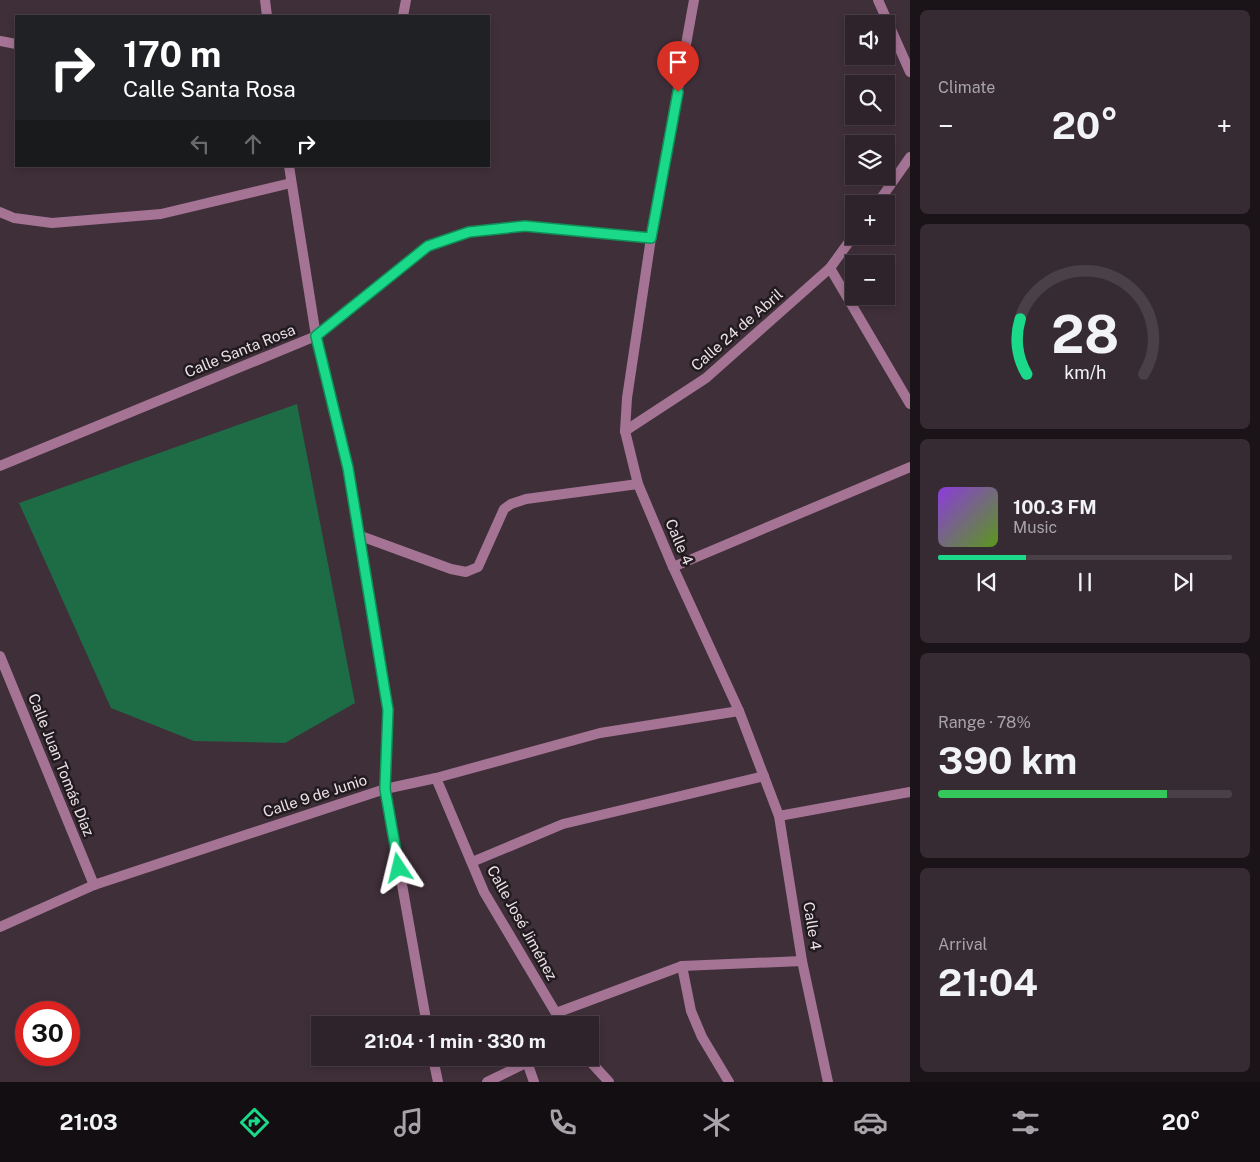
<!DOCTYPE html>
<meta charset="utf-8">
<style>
:root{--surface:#2f232b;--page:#372b33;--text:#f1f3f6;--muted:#a7a4a9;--line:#4a4047;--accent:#1ad988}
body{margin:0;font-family:"Public Sans",sans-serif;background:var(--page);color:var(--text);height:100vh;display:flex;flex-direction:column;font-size:19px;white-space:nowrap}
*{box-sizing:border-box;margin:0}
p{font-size:16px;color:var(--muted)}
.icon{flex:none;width:28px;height:28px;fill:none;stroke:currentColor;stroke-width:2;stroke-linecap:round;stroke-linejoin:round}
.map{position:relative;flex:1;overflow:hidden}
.drawer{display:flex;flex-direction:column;gap:10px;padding:10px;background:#1a1318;width:350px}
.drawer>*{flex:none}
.hud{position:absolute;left:15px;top:15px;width:475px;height:152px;border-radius:0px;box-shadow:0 2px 8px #0003,0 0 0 1px var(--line);background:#202124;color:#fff;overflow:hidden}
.controls{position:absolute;left:845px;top:15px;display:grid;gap:10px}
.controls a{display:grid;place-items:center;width:50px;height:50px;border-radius:0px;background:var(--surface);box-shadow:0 2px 8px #0003,0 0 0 1px var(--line);font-size:25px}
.speed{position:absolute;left:15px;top:1001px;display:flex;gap:10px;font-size:25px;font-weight:700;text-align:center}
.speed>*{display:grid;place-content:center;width:65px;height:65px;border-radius:50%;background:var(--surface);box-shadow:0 2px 8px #0003,0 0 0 1px var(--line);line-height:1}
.speed .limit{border:8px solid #d22;background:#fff;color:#111}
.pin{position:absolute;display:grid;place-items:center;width:42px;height:42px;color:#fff;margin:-51px -21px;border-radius:50% 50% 50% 0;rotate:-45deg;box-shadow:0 0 5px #0007}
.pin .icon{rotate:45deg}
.me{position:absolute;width:55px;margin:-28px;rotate:350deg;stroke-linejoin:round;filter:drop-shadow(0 0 4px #0008)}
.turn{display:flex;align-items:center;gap:18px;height:105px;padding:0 25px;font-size:22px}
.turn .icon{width:65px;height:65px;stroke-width:2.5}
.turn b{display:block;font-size:35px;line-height:42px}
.lanes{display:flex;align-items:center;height:48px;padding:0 25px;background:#0003;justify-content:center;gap:25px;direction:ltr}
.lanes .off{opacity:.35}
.big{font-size:38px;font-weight:700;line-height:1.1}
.drawer .tile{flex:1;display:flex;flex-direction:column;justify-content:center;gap:8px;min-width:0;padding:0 18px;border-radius:8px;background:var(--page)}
.drawer .dial{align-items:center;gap:0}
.dial svg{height:130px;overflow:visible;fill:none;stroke:var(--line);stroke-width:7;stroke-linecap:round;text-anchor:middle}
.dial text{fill:var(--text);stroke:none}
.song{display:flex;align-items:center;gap:15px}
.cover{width:60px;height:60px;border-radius:8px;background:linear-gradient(135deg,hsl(270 70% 55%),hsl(90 70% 35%))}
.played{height:5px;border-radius:2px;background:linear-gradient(90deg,var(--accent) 30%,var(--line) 30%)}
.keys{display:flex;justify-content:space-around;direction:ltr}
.heat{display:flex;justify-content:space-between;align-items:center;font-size:28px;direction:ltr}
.charge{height:8px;border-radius:4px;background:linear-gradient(90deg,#34c759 78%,var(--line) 0)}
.trip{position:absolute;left:311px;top:1016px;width:288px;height:50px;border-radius:0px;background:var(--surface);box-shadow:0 2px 8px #0003,0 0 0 1px var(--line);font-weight:700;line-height:50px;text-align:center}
.tabs{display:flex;height:80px;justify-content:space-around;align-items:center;background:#130e11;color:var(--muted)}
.tabs .icon{width:35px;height:35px}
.tabs .current{color:var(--accent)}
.tabs b{font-size:22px;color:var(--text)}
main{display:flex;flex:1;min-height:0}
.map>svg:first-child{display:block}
.green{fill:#1d6c45}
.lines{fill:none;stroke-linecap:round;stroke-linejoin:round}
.minor{stroke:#a57495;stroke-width:10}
.route-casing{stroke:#118d58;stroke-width:12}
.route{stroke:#1ad988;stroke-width:9}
.labels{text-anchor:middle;stroke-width:5;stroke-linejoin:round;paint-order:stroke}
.street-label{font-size:15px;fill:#ebe1e7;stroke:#211a1e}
</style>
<main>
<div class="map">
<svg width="910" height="1082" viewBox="0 0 910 1082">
<rect width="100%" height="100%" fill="#3f2f39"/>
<polygon class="green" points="297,404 355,703 285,743 194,741 111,708 19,503"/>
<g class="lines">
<g class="minor">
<polyline points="265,0 267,16"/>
<polyline points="694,0 651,238 627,398 625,431 638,484 673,567 739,711 779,816 802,961 828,1082"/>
<polyline points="878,0 910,72"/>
<polyline points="403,16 406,0"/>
<polyline points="0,41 16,44"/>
<polyline points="289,166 316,336 348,468 388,710 385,789 427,1025"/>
<polyline points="877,204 910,157"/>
<polyline points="0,212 14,218 52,223 161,214 291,183"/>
<polyline points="830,268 910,404"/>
<polyline points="625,431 706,378 830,268 854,235"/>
<polyline points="0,466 316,336 428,246 469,232 525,226 651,238"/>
<polyline points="358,535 451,569 466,572 478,567 504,509 511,504 526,499 638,484"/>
<polyline points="673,567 910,467"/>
<polyline points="0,656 94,885"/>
<polyline points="436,778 484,892 563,1025"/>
<polyline points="779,816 910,792"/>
<polyline points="472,862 563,824 764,776"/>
<polyline points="0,927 94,885 385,789 436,778 600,733 739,711"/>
<polyline points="682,966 691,1011 702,1037 729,1082"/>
<polyline points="556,1013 682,966 802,961"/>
<polyline points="433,1058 438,1082"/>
<polyline points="587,1058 609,1082"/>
<polyline points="527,1062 534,1082"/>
<polyline points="487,1082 536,1058"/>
</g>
</g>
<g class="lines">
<defs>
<polyline id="route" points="399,868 385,789 388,710 348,468 316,336 428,246 469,232 525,226 651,238 678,92"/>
</defs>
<use href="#route" class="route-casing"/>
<use href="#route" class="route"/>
</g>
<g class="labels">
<g class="street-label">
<text transform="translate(737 330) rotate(-41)" y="5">Calle 24 de Abril</text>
<text transform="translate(240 351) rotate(-22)" y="5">Calle Santa Rosa</text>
<text transform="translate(679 542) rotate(67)" y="5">Calle 4</text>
<text transform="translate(61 765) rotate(68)" y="5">Calle Juan Tomás Díaz</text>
<text transform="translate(315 796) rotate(-18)" y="5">Calle 9 de Junio</text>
<text transform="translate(522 923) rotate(61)" y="5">Calle José Jiménez</text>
<text transform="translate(812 926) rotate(81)" y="5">Calle 4</text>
</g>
</g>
</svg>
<div class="controls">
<a><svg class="icon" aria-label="sound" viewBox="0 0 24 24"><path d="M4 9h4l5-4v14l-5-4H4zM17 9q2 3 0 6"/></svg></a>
<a><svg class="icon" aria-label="search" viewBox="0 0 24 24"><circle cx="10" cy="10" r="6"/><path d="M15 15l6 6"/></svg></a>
<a><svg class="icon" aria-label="layers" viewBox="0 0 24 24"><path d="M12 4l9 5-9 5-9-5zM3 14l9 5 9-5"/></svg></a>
<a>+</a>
<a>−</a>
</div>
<div class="speed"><div class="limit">30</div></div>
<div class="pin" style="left:678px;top:92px;background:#d93025"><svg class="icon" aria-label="arrive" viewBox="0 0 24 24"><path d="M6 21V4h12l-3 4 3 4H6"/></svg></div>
<svg class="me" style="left:399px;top:868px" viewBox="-20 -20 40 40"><path d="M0-17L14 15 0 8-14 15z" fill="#1ad988" stroke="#fff" stroke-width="4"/></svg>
<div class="trip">21:04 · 1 min · 330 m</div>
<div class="hud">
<div class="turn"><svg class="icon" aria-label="right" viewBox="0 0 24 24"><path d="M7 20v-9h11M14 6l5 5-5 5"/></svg><div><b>170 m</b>Calle Santa Rosa</div></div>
<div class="lanes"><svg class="icon off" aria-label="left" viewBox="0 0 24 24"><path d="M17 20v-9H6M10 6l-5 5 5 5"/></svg><svg class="icon off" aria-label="ahead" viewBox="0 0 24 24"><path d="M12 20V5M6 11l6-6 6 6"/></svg><svg class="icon" aria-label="right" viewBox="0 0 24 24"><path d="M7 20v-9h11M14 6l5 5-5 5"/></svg></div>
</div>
</div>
<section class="drawer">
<div class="tile"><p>Climate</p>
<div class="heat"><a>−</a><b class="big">20°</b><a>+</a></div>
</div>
<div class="tile dial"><svg viewBox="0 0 100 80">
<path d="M14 69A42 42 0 1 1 86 69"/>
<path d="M14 69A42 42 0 0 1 10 35" stroke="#1ad988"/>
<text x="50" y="56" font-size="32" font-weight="700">28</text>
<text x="50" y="72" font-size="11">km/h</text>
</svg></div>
<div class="tile">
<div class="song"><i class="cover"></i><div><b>100.3 FM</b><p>Music</p></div></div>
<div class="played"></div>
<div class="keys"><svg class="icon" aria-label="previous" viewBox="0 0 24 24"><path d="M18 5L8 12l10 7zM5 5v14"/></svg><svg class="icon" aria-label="pause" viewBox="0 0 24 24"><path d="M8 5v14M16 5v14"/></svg><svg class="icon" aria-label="next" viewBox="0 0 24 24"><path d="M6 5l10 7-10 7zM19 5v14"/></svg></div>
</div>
<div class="tile"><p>Range · 78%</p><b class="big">390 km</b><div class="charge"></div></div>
<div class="tile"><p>Arrival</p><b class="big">21:04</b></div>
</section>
</main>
<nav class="tabs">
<b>21:03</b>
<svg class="icon current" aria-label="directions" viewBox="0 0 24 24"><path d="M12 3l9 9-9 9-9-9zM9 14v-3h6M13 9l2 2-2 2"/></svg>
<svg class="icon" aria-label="music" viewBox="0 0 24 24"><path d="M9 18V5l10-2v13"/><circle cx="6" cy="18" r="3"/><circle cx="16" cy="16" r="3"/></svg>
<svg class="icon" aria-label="phone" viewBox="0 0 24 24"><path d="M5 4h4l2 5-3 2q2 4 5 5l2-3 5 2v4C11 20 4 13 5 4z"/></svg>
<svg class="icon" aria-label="climate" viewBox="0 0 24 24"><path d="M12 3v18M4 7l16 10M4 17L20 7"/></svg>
<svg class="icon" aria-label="car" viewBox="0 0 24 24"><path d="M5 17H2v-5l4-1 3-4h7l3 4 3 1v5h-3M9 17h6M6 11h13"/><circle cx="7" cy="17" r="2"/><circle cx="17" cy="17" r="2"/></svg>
<svg class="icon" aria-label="filters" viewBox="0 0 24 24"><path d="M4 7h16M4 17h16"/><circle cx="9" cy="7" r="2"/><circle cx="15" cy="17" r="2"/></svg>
<b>20°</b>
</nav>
